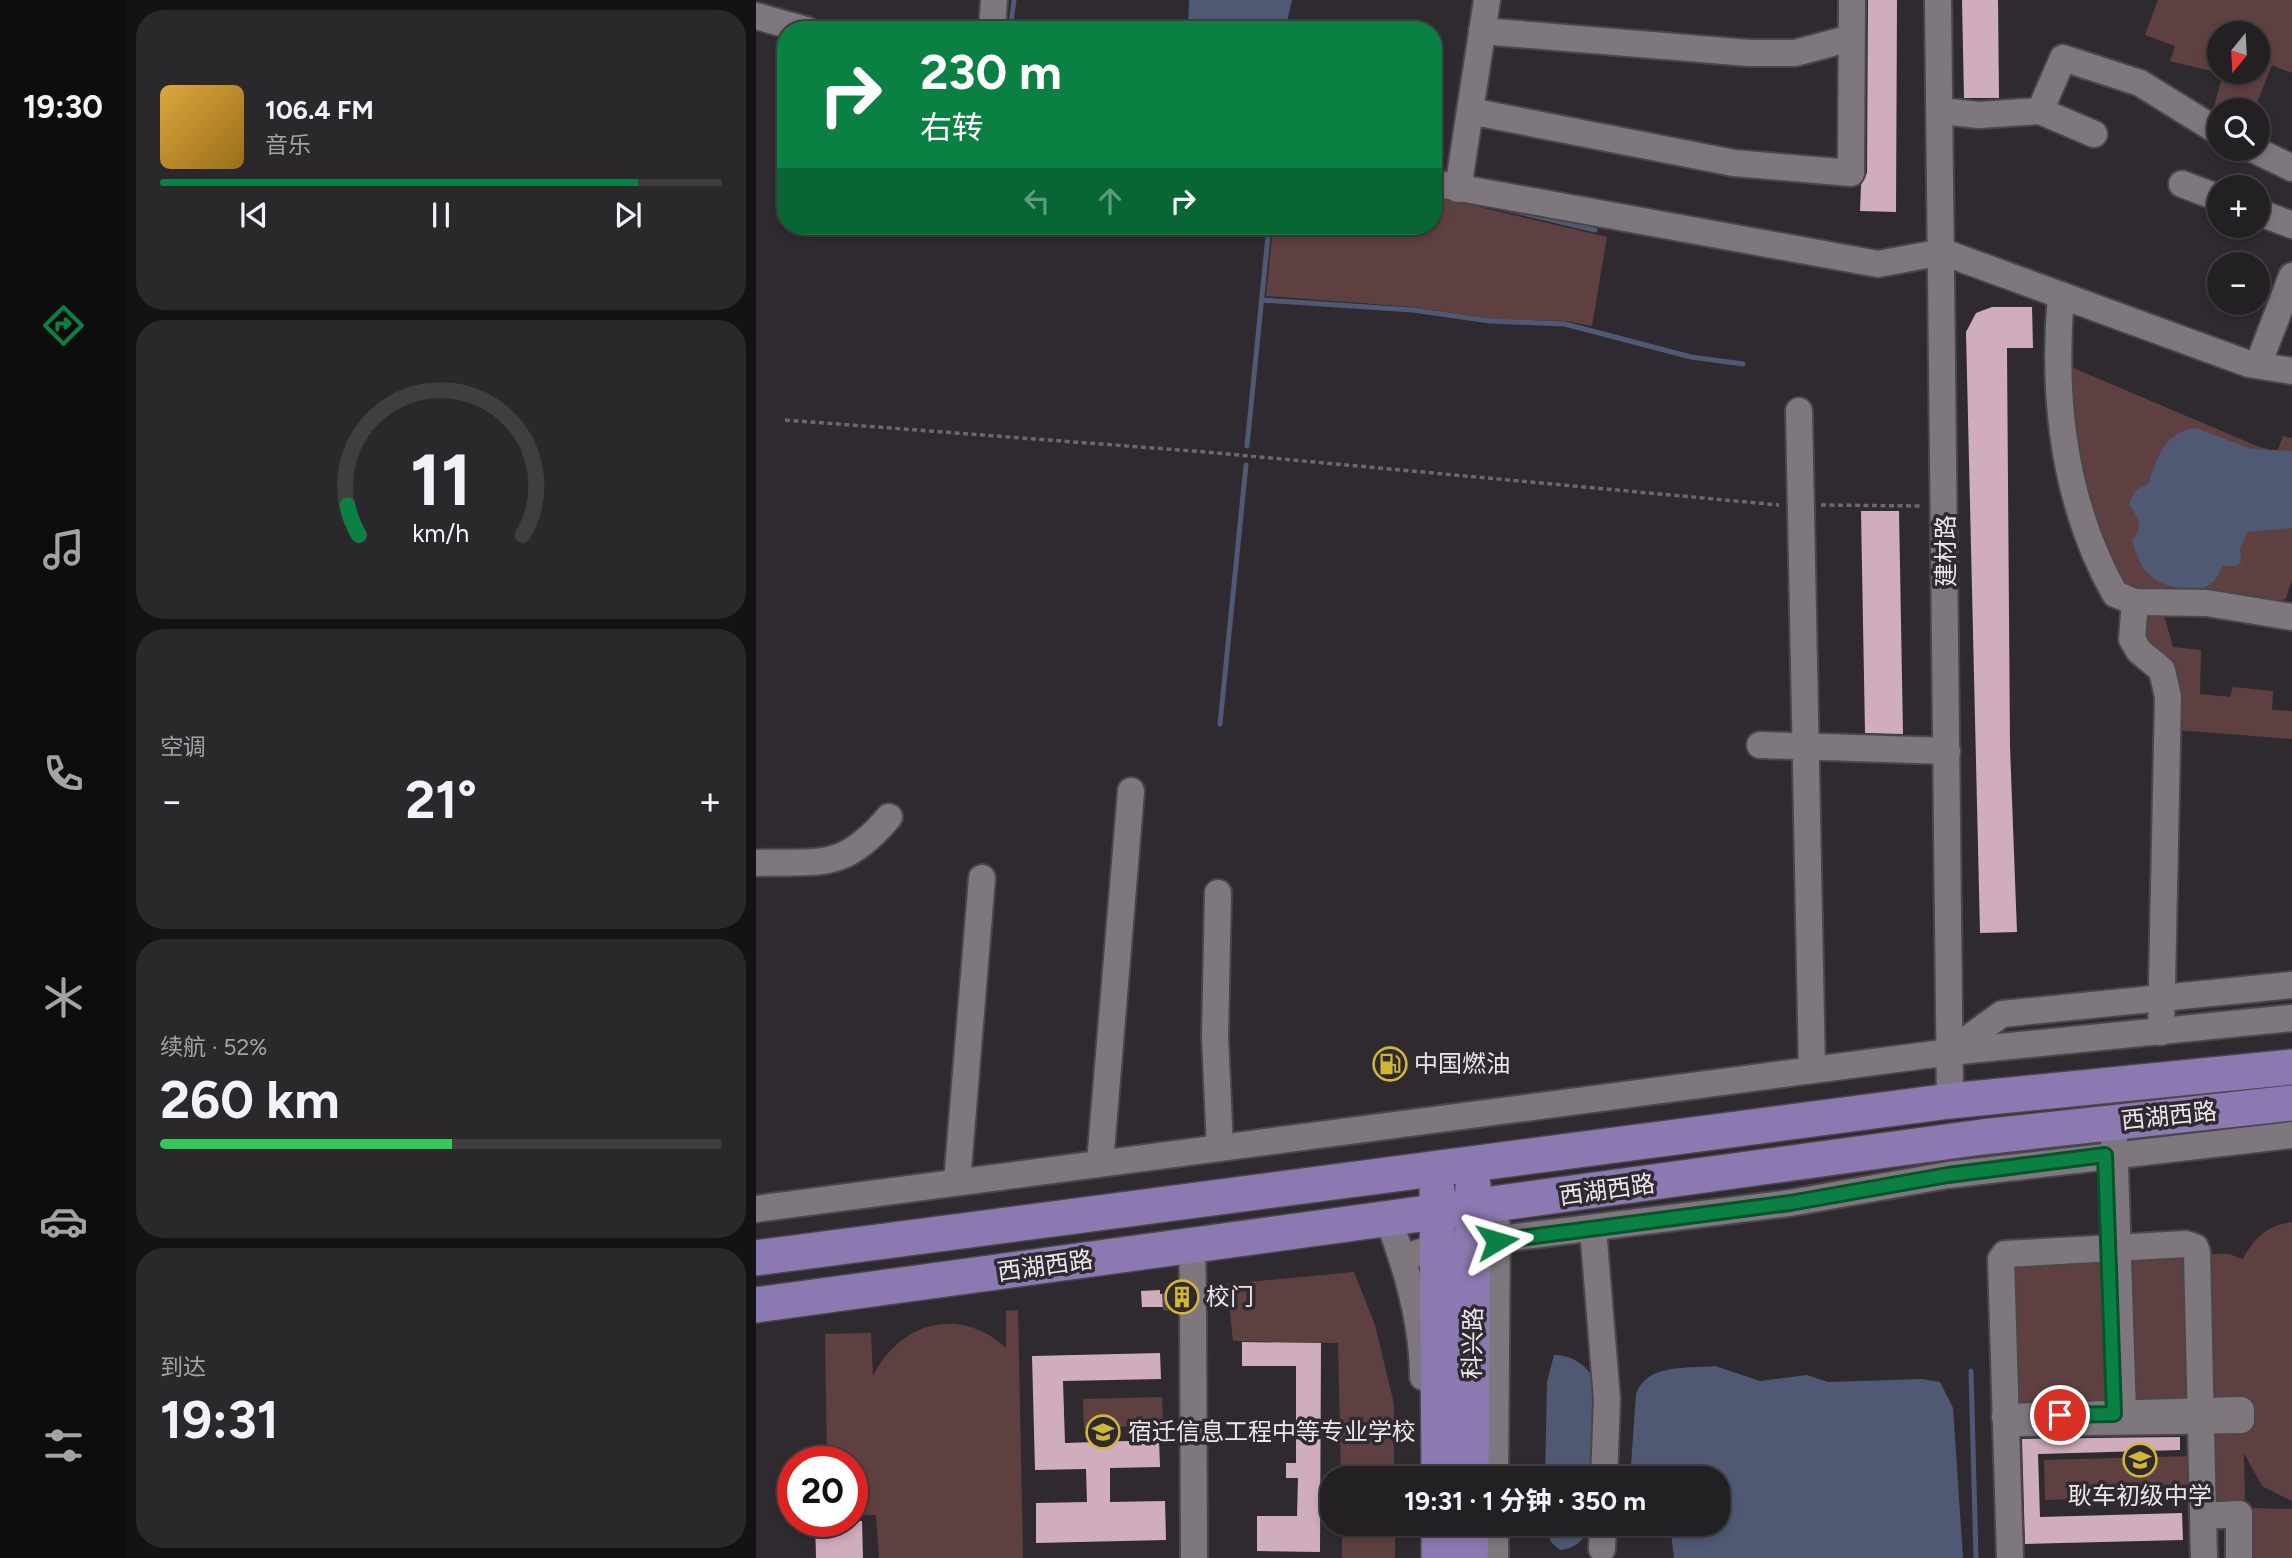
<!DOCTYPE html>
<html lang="zh">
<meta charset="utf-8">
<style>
:root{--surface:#232024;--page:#2b282c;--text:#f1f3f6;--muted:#a3a3a6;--line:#403e41;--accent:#0b8043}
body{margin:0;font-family:Figtree,"Noto Sans SC",sans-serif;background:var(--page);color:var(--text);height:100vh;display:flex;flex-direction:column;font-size:26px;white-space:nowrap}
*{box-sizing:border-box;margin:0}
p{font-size:23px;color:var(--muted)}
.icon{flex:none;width:38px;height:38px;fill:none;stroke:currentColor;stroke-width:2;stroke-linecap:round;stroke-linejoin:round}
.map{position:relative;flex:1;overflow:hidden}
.details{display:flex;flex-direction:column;gap:10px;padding:10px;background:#131214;width:630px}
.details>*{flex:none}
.hud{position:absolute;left:21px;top:21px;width:665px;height:214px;border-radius:28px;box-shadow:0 4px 10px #0003,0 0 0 2px var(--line);background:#0b8043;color:#fff;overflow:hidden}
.needle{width:46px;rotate:198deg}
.tools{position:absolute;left:1451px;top:21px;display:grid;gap:14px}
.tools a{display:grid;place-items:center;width:63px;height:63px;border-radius:50%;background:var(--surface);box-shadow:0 4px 10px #0003,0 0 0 2px var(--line);font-size:35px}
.speed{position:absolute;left:21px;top:1446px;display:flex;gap:14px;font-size:35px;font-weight:700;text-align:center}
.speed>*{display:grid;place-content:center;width:91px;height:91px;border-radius:50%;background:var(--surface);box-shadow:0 4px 10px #0003,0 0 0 2px var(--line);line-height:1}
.speed .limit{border:10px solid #d22;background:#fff;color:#111}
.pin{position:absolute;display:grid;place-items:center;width:60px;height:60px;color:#fff;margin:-30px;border:4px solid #fff;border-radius:50%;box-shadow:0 2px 7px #0007}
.me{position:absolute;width:77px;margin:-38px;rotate:83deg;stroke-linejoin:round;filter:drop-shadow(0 0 5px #0008)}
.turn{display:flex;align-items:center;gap:24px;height:147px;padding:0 28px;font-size:32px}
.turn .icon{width:91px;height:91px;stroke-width:2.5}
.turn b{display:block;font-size:49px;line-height:60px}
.lanes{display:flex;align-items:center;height:66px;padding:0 28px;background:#0003;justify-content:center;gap:35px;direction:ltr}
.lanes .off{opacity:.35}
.big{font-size:52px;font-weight:700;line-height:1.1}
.details .tile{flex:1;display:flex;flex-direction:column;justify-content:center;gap:10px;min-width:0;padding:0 24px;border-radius:28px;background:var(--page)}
.details .dial{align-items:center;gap:0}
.dial svg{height:182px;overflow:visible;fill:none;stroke:var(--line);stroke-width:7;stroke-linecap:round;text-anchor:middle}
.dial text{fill:var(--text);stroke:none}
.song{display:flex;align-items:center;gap:21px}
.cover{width:84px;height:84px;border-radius:10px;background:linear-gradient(135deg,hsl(40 70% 55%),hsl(40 70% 35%))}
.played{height:7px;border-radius:4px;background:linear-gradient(90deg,var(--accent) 85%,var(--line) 85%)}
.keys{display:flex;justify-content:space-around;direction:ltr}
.heat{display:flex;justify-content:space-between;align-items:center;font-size:38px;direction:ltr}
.charge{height:10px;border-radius:5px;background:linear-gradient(90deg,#34c759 52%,var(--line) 0)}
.trip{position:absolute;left:564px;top:1466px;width:410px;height:70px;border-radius:28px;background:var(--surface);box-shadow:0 4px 10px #0003,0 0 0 2px var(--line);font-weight:700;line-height:70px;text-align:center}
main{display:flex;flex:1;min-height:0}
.dock{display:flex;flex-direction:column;width:126px;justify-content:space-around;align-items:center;background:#0e0d0e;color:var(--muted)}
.dock .icon{width:49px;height:49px}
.dock .selected{color:var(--accent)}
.dock b{font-size:32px;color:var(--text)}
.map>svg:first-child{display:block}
.green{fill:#5f4041;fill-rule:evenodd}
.water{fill:#4f5974}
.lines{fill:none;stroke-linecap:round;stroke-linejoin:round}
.stream{stroke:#4f5974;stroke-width:5}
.building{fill:#d0adbc}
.minor-tunnel{stroke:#4b464c;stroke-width:26;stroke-dasharray:26 13;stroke-linecap:butt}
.minor-casing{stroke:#4a464b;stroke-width:30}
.major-casing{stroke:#4a464b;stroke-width:38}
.path{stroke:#6c676d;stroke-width:3.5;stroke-dasharray:5 3.5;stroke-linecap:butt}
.minor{stroke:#7e787e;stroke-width:26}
.major{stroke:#8c79b1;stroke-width:35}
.route-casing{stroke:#07532c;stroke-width:18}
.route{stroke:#0b8043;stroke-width:12}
.labels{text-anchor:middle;stroke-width:7;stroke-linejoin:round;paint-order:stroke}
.street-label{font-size:24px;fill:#ebe7eb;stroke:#2f2a30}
.poi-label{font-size:24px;fill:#ebe7eb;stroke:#2f2a30;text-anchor:start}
</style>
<main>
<nav class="dock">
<b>19:30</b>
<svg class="icon selected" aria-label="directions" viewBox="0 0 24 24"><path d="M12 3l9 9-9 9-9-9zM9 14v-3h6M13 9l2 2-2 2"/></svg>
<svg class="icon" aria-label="music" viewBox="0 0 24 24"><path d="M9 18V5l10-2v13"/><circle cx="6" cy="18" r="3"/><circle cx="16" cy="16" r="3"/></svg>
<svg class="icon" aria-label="phone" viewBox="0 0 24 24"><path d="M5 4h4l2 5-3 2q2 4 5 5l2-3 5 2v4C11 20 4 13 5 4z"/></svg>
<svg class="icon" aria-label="climate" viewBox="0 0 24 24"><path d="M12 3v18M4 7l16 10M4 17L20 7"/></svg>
<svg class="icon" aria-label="car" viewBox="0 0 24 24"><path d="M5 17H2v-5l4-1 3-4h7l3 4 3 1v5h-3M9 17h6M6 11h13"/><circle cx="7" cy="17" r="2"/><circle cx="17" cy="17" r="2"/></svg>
<svg class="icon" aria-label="filters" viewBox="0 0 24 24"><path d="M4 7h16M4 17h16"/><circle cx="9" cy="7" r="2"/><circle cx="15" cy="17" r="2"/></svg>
</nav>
<section class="details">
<div class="tile">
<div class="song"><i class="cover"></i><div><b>106.4 FM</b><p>音乐</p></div></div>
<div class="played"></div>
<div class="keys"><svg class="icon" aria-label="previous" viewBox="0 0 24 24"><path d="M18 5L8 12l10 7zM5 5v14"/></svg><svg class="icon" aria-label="pause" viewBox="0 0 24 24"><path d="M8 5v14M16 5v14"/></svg><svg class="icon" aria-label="next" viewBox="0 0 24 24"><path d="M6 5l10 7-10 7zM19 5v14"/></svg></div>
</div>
<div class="tile dial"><svg viewBox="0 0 100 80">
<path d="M14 69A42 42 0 1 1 86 69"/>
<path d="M14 69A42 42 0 0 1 9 56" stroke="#0b8043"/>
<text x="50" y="56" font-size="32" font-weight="700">11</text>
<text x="50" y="72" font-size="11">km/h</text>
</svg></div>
<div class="tile"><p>空调</p>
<div class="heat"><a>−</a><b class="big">21°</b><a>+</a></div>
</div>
<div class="tile"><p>续航 · 52%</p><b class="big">260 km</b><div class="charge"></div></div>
<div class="tile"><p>到达</p><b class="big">19:31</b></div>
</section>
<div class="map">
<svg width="1536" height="1558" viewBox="0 0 1536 1558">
<rect width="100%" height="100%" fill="#2f2a30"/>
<g class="green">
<path d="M 1402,0 L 1536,0 L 1536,73 L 1516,65 L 1498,110 L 1463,110 L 1463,121 L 1455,117 L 1467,74 L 1414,61 L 1419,46 L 1389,35 ZM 1463,33 L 1502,33 L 1502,72 L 1463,72 Z"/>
<polygon points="677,196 851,237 836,326 810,321 737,319 657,307 510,296 517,226 677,226"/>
<polygon points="1308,364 1501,446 1521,452 1527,436 1536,438 1536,580 1530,598 1521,605 1383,594 1366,587 1358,575 1317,454"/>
<polygon points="1388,612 1408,615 1417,647 1445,650 1444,694 1474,697 1477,687 1517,691 1516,710 1536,711 1536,739 1419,730 1390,648"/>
<path d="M 1536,1222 L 1536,1501 L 1506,1486 L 1488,1453 L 1489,1507 L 1455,1508 L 1447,1254 L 1473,1254 L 1487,1259 C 1499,1237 1510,1226 1536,1222 Z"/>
<polygon points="1432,1249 1438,1403 1378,1405 1373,1251"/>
<polygon points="1344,1256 1350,1405 1254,1409 1250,1260"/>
<polygon points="598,1272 619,1325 638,1404 638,1479 585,1479 582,1343 477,1341 471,1284"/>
<path d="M 262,1310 L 267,1558 L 123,1558 L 120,1515 L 96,1515 L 96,1461 L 71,1461 L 69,1334 L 115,1333 L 117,1376 C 144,1322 204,1305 250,1348 L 250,1311 Z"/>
<polygon points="406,1397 407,1425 328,1428 327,1399"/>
<polygon points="1437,1456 1438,1496 1289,1500 1288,1460"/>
<polygon points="1492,1508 1536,1509 1536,1558 1492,1558"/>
<rect x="586" y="1524" width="53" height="34"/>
</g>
<g class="water">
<polygon points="433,0 536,0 529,30 432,30"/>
<path d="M 1440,428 L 1495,449 L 1536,451 L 1536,528 L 1492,532 L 1484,549 L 1485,562 L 1480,566 L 1467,566 L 1458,581 L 1444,591 C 1405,587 1387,581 1376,540 C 1388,528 1383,517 1373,505 C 1375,494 1382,488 1392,484 C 1402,457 1408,432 1440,428 Z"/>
<path d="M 798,1355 C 815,1355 830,1364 838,1380 C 844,1394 842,1459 843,1479 L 789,1479 L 791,1382 Z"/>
<path d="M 959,1366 L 1004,1381 L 1051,1375 L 1072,1382 L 1166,1379 L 1184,1382 L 1197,1408 L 1207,1558 L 918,1558 L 914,1524 L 961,1524 L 961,1479 L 874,1479 L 880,1394 C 891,1363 931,1369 959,1366 Z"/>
<path d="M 788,1524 L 837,1524 C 827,1539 822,1548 804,1550 L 795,1542 Z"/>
</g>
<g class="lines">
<g class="stream">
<polyline points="254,30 258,0"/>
<polyline points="750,209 839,230"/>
<polyline points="506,300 657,310 734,321 809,324 935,357 987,364"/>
<polyline points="491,446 513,226"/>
<polyline points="464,724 490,465"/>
<polyline points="1215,1371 1220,1558"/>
</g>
</g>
<g class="building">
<polygon points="1112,0 1141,0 1140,212 1104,211 1105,185 1111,173"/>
<polygon points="1206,0 1242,0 1243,98 1208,98"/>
<polygon points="1236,307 1276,307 1277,348 1251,348 1254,747 1261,932 1224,933 1210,332 1220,313"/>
<polygon points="1105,511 1143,511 1147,734 1109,733"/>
<polygon points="466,1285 467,1301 453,1302 452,1305 453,1286"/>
<polygon points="404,1290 404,1294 422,1293 421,1307 386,1307 385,1291"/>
<polygon points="486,1342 565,1343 564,1552 501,1551 501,1516 541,1516 542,1478 530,1478 530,1463 540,1463 540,1366 486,1366"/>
<polygon points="404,1353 405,1379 307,1381 309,1443 403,1440 404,1467 354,1468 354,1502 409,1501 410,1540 280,1543 280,1503 331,1502 330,1469 279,1470 276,1356"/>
<polygon points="1424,1437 1424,1450 1282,1454 1284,1517 1426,1513 1427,1540 1269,1544 1266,1439"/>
<polygon points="59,1521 106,1521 107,1558 60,1558"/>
</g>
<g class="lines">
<polyline class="minor-tunnel" points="419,1292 420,1310"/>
<defs>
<g id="minor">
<polyline points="1182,0 1194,1101"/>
<polyline points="0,16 50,30"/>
<polyline points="236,30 238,0"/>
<polyline points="726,31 993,53 1039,53 1095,38"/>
<polyline points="714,111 978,163 1095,173 1096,0"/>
<polyline points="1184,111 1223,115 1284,111 1307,58 1384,83 1463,132"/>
<polyline points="1284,111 1338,134"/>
<polyline points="1497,149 1536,168"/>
<polyline points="677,183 1122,264 1187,252 1493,364 1536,371"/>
<polyline points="1426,184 1463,198"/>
<polyline points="702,189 731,0"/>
<polyline points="1502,212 1536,225"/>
<path d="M 1305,295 C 1296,398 1308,503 1359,594 L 1379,602 L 1451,603 L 1536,617"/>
<polyline points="1502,365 1536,276"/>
<polyline points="1043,411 1056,1070"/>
<polyline points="1379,602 1376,639 1383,651 1406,670 1412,697 1405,1032"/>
<polyline points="1004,745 1191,751"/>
<path d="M 0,863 C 66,861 87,871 133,817"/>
<polyline points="462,893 459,1037 464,1148"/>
<polyline points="1195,1051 1246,1014 1536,985"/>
<polyline points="1358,1137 1367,1413 1362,1421"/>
<polyline points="344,1163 375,791"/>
<polyline points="201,1182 226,878"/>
<polyline points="0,1209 1194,1052 1536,1018"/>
<path d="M 632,1219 C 651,1268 667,1324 667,1377"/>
<polyline points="837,1229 851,1399 848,1479"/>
<polyline points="436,1246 437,1291"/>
<polyline points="646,1258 681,1247 1034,1203 1192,1175 1536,1135"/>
<polyline points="437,1308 438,1558"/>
<polyline points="1249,1417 1485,1410 1485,1420 1250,1423"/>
<polyline points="739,1479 741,1225"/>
<polyline points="1447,1516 1483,1514 1483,1558"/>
<polyline points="846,1549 847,1524"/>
<polyline points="739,1558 739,1524"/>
<polyline points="1254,1558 1245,1259 1249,1254 1430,1244 1439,1247 1441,1252 1448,1558"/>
</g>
<g id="major">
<polyline points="681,1190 683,1479"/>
<polyline points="0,1258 1194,1101 1536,1067"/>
<polyline points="0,1305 1226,1137 1536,1103"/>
<polyline points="715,1479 717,1185"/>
<polyline points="683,1524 683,1558"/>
<polyline points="714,1558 715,1524"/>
</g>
</defs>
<use href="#minor" class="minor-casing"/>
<use href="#major" class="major-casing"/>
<g class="path">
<polyline points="29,420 450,452 1023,505"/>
<polyline points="1065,505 1166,506"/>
</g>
<use href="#minor" class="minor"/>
<use href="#major" class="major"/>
</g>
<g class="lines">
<defs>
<polyline id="route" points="741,1241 1034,1203 1192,1175 1349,1155 1358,1414 1304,1415"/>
</defs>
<use href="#route" class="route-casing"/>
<use href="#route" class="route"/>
</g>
<defs>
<symbol id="fuel-ring" viewBox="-11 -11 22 22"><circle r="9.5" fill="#2f2a30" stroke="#d2b736" stroke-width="1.5"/><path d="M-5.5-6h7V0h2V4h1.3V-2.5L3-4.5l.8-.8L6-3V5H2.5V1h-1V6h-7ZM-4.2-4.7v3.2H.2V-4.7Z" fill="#d2b736"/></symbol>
<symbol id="building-ring" viewBox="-11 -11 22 22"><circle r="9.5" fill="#2f2a30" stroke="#d2b736" stroke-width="1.5"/><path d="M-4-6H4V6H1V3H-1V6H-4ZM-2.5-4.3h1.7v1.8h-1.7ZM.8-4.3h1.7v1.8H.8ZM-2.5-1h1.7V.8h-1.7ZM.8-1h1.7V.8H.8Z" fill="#d2b736"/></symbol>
<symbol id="school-ring" viewBox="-11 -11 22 22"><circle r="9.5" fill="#2f2a30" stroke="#d2b736" stroke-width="1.5"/><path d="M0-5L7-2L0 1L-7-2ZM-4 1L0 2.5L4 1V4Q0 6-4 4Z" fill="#d2b736"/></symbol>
</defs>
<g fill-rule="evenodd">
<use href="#fuel-ring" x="615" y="1045" width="38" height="38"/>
<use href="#building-ring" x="407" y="1278" width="38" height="38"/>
<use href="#school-ring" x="328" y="1413" width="38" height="38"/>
<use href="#school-ring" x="1365" y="1441" width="38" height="38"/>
</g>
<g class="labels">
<g class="street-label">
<text transform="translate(1190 551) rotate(-90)" y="8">建材路</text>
<text transform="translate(1413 1116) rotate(-6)" y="8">西湖西路</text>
<text transform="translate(851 1190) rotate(-8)" y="8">西湖西路</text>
<text transform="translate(289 1266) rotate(-8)" y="8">西湖西路</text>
<text transform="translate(717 1343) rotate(-89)" y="8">科兴路</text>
</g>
<g class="poi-label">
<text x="658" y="1072">中国燃油</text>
<text x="450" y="1305">校门</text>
<text x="372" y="1440">宿迁信息工程中等专业学校</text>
<text x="1384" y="1504" text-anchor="middle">耿车初级中学</text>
</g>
</g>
</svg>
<div class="tools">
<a><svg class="needle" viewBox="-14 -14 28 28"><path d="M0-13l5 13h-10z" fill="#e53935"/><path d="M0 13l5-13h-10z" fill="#a3a3a6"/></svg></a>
<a><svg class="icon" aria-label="search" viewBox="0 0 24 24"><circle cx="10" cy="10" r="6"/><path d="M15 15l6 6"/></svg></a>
<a>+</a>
<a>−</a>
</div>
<div class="speed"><div class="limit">20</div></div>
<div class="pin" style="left:1304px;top:1415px;background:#d93025"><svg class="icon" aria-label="arrive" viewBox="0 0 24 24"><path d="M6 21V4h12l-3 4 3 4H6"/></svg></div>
<svg class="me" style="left:741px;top:1241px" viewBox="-20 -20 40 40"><path d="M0-17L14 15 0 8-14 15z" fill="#0b8043" stroke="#fff" stroke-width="4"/></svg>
<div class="trip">19:31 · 1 分钟 · 350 m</div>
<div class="hud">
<div class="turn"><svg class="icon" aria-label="right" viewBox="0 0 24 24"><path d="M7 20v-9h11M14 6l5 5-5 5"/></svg><div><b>230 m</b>右转</div></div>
<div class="lanes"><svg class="icon off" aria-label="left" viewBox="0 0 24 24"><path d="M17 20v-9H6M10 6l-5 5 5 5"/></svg><svg class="icon off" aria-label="ahead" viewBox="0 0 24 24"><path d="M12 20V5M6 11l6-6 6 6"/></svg><svg class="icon" aria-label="right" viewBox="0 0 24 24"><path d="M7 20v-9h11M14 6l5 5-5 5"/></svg></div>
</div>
</div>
</main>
